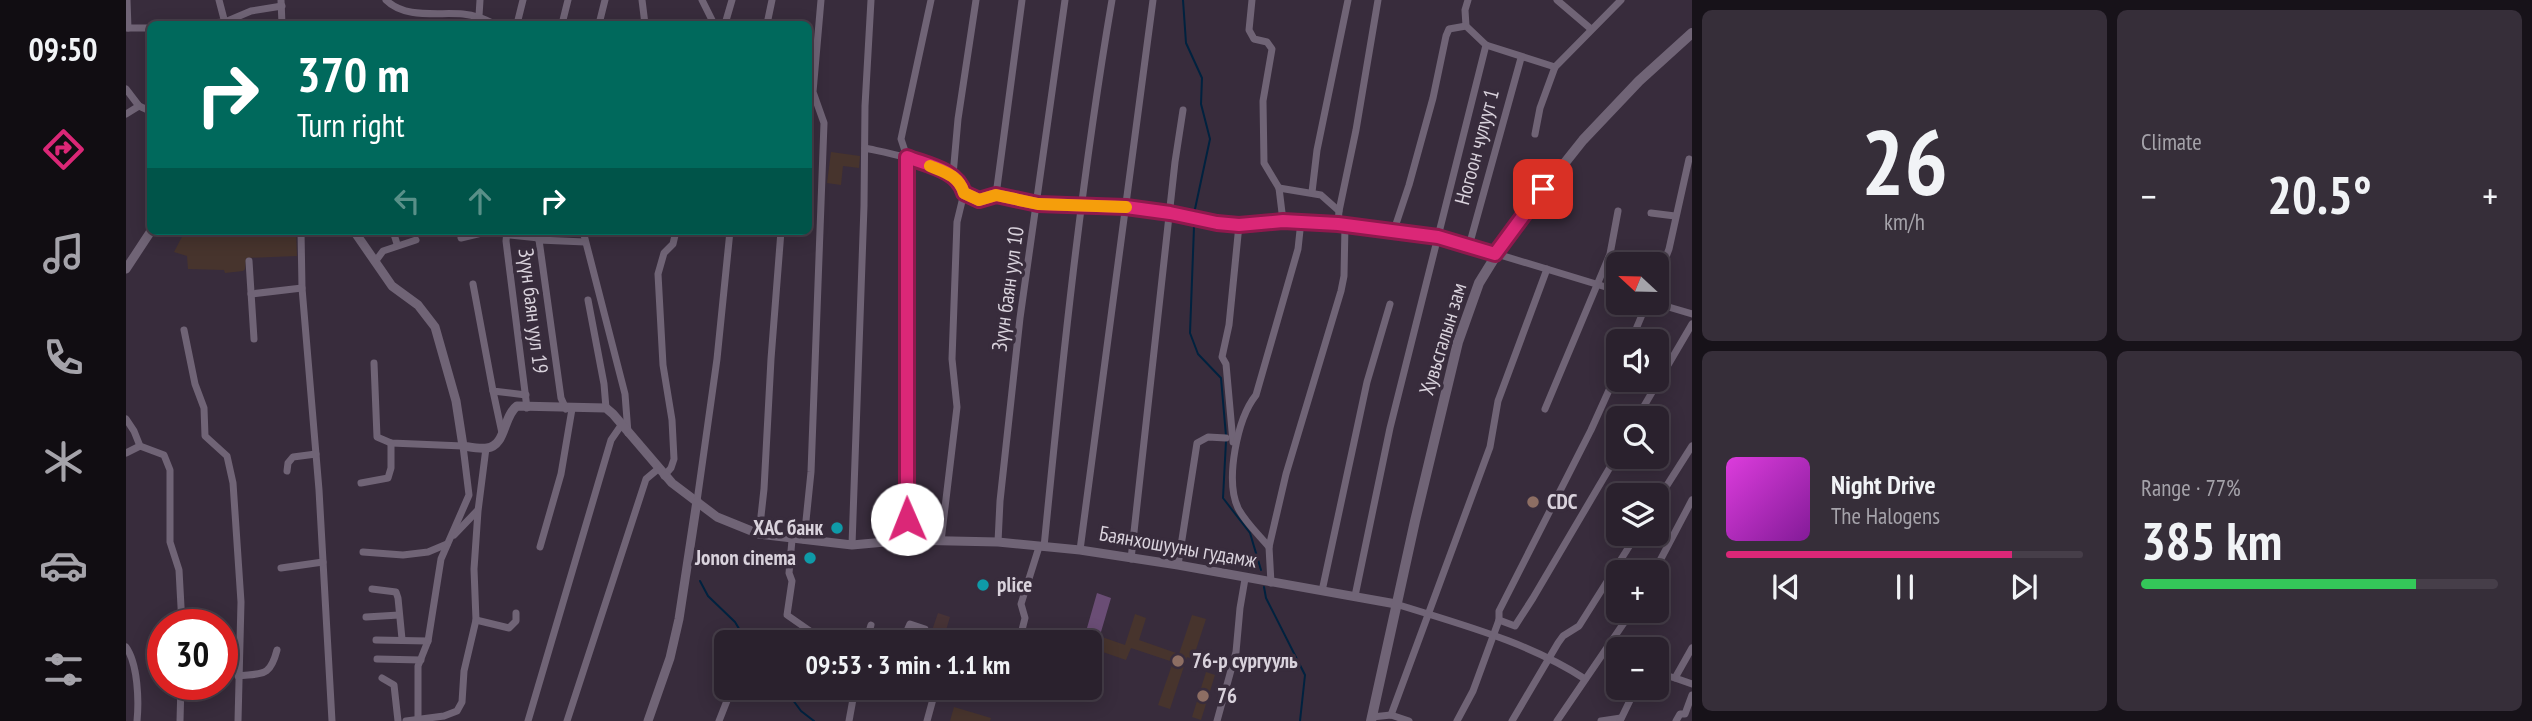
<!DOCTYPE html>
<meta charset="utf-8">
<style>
:root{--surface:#2a212d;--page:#362e39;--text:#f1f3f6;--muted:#a5a3aa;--line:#463e49;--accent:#db2777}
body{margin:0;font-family:"PT Sans Narrow",sans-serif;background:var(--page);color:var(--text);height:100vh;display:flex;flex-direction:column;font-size:26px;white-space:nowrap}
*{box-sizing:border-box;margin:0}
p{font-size:23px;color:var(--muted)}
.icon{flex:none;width:38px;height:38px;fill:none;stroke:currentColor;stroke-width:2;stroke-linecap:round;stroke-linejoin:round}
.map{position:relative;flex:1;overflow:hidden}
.side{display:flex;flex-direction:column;gap:10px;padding:10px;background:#171219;width:840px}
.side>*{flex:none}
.guide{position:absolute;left:21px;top:21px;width:665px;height:214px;border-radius:10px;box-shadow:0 4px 18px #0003,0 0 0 2px var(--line);background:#00695c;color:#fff;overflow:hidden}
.needle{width:46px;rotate:292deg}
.buttons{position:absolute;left:1480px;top:252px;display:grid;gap:14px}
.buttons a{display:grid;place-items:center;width:63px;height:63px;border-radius:10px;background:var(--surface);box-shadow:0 4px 18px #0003,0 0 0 2px var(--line);font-size:35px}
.speed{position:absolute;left:21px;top:609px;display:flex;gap:14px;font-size:35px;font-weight:700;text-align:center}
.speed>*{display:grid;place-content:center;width:91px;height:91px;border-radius:50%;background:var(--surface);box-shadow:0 4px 18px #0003,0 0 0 2px var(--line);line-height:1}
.speed .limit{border:10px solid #d22;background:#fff;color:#111}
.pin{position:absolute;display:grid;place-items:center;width:60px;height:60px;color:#fff;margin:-30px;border-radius:14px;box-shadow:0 4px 10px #0006}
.me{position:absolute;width:77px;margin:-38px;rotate:359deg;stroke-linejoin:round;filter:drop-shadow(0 0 5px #0008)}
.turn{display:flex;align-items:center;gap:24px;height:147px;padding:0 35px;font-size:32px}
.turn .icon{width:91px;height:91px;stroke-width:2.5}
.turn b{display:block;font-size:49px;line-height:60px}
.lanes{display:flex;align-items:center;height:66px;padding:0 35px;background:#0003;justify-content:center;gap:35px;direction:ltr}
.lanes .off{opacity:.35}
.big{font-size:52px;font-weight:700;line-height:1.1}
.side .tile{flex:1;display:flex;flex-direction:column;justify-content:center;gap:10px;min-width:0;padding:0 24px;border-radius:10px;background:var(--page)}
.side .dial{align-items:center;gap:0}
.dial b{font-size:91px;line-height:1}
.song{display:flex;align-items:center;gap:21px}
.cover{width:84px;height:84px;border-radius:10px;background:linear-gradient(135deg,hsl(300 70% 55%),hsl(290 70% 35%))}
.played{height:7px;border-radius:4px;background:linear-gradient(90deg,var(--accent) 80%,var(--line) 80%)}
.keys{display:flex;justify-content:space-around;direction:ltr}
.heat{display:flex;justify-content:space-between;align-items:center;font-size:38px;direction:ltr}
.charge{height:10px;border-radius:5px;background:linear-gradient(90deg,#34c759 77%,var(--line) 0)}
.side .tiles{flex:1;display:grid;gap:10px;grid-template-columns:repeat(2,1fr)}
.trip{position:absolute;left:588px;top:630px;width:388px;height:70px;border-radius:10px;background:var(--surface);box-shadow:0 4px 18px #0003,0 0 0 2px var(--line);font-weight:700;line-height:70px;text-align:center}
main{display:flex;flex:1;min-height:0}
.tabs{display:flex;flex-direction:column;width:126px;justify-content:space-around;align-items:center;background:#110d12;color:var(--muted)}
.tabs .icon{width:49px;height:49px}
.tabs .on{color:var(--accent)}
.tabs b{font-size:32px;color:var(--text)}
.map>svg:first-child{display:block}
.education{fill:#47342d}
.medical{fill:#473336}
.green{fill:#6a4d75}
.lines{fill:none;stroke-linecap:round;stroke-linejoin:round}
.stream{stroke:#00223f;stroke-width:2}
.minor{stroke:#706476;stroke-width:7}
.tertiary{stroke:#706476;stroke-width:9}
.secondary{stroke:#706476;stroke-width:10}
.route-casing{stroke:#8e194d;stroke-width:18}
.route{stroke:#db2777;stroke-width:12}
.slow{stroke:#f59e0b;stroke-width:12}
.education-dot{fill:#8d6e63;stroke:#382c3c;stroke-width:2.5}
.culture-dot{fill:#0f9aa8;stroke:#382c3c;stroke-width:2.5}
.labels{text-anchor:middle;stroke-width:7;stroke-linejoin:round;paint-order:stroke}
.street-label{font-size:21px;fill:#d9d2dc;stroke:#382c3c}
.poi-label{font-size:21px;font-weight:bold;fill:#d9d2dc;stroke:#382c3c;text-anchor:start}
</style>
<main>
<nav class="tabs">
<b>09:50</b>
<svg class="icon on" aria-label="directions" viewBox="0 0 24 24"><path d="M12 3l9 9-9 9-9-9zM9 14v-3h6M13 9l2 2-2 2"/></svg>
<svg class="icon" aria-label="music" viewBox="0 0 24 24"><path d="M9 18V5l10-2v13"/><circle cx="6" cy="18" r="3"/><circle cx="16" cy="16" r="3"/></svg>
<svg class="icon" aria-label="phone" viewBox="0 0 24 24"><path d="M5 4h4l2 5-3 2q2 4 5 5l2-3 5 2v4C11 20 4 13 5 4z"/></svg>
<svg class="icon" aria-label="climate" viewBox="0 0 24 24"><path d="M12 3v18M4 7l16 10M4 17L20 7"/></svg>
<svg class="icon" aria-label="car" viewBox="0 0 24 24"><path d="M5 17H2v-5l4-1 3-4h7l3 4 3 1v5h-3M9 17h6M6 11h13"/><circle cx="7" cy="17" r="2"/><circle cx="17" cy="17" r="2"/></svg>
<svg class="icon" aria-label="filters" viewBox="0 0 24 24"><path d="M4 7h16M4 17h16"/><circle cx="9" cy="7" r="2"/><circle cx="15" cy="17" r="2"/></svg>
</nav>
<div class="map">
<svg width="1566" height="721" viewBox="0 0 1566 721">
<rect width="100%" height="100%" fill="#382c3c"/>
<g class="education">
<polygon points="705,152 734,156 733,168 717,166 715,185 701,183"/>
<polygon points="59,231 170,231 171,256 120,258 119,269 117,271 99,273 98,270 62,269 61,256 48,252"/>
<polygon points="1009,614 1020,618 1013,640 1053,654 1066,615 1080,619 1067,659 1061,657 1044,709 1032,705 1047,662 1005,648 1000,660 971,650 976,637 999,645"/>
<polygon points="1080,672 1089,675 1075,720 1066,717"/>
<polygon points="828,707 865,718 864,721 824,721"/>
</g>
<polygon class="medical" points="812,613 824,617 817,640 822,642 802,642"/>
<polygon class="green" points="971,593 985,598 970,649 964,646 964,642 957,642"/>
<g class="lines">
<g class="stream">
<polyline points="1057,0 1060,43 1076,78 1075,104 1084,139 1069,209"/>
<polyline points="1068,227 1064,333 1072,354 1095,378 1100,436"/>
<polyline points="1100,441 1097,498 1124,533 1135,570"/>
<polyline points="574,581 582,596 609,622 621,642"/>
<polyline points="1138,587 1140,598 1179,675 1174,721"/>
<polyline points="658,688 675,711 688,721"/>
</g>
<g class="minor">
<polyline points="1,0 2,28"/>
<polyline points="93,0 99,23"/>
<polyline points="155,0 156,24"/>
<path d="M 260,0 C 279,19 312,12 337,14 C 349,15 358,19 369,24"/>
<polyline points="516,0 519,24"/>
<polyline points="576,0 588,24"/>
<polyline points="1126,0 1123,30 1128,39 1141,42 1146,49 1137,101 1138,163 1153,188 1157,221"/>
<polyline points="1342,0 1339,10 1340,26 1360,45 1429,67"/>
<polyline points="1431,0 1465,29"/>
<polyline points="353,16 354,0"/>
<polyline points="67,24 99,22 125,11 156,6"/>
<polyline points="391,24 397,0"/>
<polyline points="436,24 442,0"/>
<polyline points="473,24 479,0"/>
<polyline points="599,24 606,0"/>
<polyline points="641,24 646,0"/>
<polyline points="0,28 24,28"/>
<polyline points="0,89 13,106 24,111"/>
<polyline points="0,114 13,106"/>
<polyline points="1409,134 1414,108 1429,67 1495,0"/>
<path d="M 739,148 C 765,154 830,164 838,193 L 853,200 L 870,195 L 912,203 L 1000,207 L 1044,213 L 1091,223 L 1113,225 L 1157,221 L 1212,224"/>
<polyline points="827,175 832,119 850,0"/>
<polyline points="1153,188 1195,195 1213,211 1212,224 1328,241 1493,291"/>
<polyline points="1186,192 1191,150 1222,0"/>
<polyline points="870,195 896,0"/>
<polyline points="1213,211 1230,130 1252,0"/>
<polyline points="1525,213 1549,216"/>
<polyline points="1268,230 1283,185 1307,98 1320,36 1323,29 1340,26"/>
<polyline points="175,231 176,288 193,490 206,721"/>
<polyline points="267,231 271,244"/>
<polyline points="376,231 384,235 413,238"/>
<polyline points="381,231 380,241 401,408"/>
<polyline points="415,231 413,240 435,398 440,409"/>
<polyline points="457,231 499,394 502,433"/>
<polyline points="335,238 364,231"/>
<polyline points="413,240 459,242"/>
<polyline points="1343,246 1395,58"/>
<polyline points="123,261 128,339"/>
<polyline points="249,262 257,251 290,240"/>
<polyline points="1531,280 1543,249 1563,159"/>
<polyline points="347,284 367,391 400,395"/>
<polyline points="125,294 176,288"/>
<polyline points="462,300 478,384 480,408"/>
<polyline points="1529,303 1566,314"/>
<polyline points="58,330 69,384 78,408 79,436 101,456 107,483 115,602 112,721"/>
<polyline points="1505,341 1521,303"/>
<polyline points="248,363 251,437 265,443 337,446 343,495 315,559 302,641 292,666 292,720"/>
<polyline points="367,391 376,433"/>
<polyline points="1419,409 1484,254 1492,211"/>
<polyline points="1511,418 1566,324"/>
<polyline points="0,419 8,431 14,446 38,455 44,470 44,542 53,570 56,625"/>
<polyline points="1107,442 1100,364 1096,357 1103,325 1113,225"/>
<polyline points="0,453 14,446"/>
<polyline points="161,471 162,463 167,457 190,454"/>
<polyline points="538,476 545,468 548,459 546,420 537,365 532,274 538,253 547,244 550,231"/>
<polyline points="235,483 262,478 265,468 265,443"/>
<polyline points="571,501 591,359 604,231"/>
<polyline points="1531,501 1566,446"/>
<polyline points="633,534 638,489 645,359 655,231"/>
<polyline points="328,535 351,511"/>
<polyline points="666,540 663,573 666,581 661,615 684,631 685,642"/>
<polyline points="678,540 685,472 698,123 687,92 695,0"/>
<polyline points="781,540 782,175 781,157 775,139 805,0"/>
<polyline points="815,541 831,407 826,359 831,222 838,193"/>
<polyline points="872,542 874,501 894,318 939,0"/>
<polyline points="726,545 738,206 739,106 745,0"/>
<polyline points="414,547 435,474 446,409"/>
<path d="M 918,547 C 936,364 955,181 986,0"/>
<path d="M 1143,547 C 1133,535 1119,522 1112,508 C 1099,480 1111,419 1130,395 L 1172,249 L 1175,221"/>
<polyline points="954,550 1027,0"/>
<polyline points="237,552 277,555 302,552 321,544"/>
<polyline points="1005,559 1049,162 1057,110"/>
<polyline points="1052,565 1071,443 1082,437 1100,438"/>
<polyline points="155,568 197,562"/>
<polyline points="1528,572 1566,500"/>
<polyline points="1145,583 1143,547 1160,474 1215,291 1218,276 1219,225"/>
<polyline points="246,589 270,592 272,598 276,639"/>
<polyline points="1196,591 1241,382 1264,304"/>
<polyline points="1229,596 1264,428 1360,45"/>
<path d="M 1270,604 C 1333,624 1403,642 1459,679"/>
<polyline points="240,617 273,615"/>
<polyline points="350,620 383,628 390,621 390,613"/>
<polyline points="1373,620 1389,626 1407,598 1493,452"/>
<polyline points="250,640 302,641"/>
<polyline points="740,642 745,625"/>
<polyline points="776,642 784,624 799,629 797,642"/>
<polyline points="893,642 899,618 895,604 913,547"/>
<path d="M 0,647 C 12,664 13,701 11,721"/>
<polyline points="1566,648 1549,678 1566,684"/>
<polyline points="251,659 295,660"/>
<polyline points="1531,673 1549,678"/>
<path d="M 112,676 C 137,673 144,677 151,650"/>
<polyline points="256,678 268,685 272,721"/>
<polyline points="852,688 864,692 876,688"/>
<polyline points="1265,715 1364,447 1372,401 1421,269"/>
<polyline points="1246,717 1265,715 1283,721"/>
<polyline points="54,721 55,684"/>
<polyline points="280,721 318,716 331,711 336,702 338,671 350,620 348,569 352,511 360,448"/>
<polyline points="402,721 485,440 496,424"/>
<polyline points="441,721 520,479 532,469"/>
<polyline points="593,721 606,688"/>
<polyline points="723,721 729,688"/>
<polyline points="801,721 810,688"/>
<polyline points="1091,721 1110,652 1114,608 1119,579"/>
<polyline points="1331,721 1347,691 1373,620 1373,611 1465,430 1493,368"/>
<polyline points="1386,721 1432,643 1437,636 1453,626 1511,534"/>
<polyline points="1431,721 1506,611"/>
<polyline points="1475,721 1495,718"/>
<polyline points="1494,721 1510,688"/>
<polyline points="1550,721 1554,714 1559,714 1566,695"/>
</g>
<g class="tertiary">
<path d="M 228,231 L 266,286 L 292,305 L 309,327 L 330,401 L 337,446 C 344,447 353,449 361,448 C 380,446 377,416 391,406 L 480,408 L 487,414 L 546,483 L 591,517 L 633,534 L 726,545 L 781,540 L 872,542 L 954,550 L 1052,565 L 1270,604"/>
<polyline points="0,269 25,231"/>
<polyline points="522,721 544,658 553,619 571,501"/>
</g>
<polyline class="secondary" points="1245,721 1289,521 1332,342 1353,283 1387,228 1457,140 1513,81 1566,33"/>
</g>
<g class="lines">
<defs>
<path id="route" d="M 781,519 L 781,157 C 801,165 832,170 838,193 L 853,200 L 870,195 L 912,204 L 1000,207 L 1044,213 L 1091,223 L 1113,225 L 1157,221 L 1212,224 L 1312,237 L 1369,254 L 1417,189"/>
</defs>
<use href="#route" class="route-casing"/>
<use href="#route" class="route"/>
<path class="slow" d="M 804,166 C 819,172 833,176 838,193 L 853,200 L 870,195 L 912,204 L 1000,207"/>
</g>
<g class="education-dot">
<circle cx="1407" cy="502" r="7"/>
<circle cx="1052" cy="661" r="7"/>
<circle cx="1077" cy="696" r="7"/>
</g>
<g class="culture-dot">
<circle cx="711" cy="528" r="7"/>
<circle cx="684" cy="558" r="7"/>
<circle cx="857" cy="585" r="7"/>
</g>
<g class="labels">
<g class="street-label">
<text transform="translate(1351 147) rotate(-75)" y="7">Ногоон чулуут 1</text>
<text transform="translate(882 289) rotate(-82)" y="7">Зүүн баян уул 10</text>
<text transform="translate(407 311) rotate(83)" y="7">Зүүн баян уул 19</text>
<text transform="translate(1317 339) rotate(-73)" y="7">Хувьсгалын зам</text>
<text transform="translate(1052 547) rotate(10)" y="7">Баянхошууны гудамж</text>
</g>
<g class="poi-label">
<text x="1421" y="509">CDC</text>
<text x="697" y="535" text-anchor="end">ХАС банк</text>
<text x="670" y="565" text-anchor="end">Jonon cinema</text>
<text x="871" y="592">plice</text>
<text x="1066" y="668">76-р сургууль</text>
<text x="1091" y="703">76</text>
</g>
</g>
</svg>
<div class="buttons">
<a><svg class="needle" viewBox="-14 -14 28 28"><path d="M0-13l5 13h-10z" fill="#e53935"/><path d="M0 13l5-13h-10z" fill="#a5a3aa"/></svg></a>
<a><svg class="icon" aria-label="sound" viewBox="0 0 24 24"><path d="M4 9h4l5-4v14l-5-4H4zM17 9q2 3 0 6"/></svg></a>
<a><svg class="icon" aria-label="search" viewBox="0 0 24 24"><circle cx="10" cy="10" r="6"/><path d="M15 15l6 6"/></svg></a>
<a><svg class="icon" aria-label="layers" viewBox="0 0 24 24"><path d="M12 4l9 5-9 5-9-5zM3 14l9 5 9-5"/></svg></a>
<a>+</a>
<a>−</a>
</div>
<div class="speed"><div class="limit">30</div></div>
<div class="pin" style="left:1417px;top:189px;background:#d93025"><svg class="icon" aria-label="arrive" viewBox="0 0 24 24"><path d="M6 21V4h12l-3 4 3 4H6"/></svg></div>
<svg class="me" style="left:781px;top:519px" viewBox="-20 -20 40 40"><circle r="19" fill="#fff"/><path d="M0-13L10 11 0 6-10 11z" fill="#db2777"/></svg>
<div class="trip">09:53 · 3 min · 1.1 km</div>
<div class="guide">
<div class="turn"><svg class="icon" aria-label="right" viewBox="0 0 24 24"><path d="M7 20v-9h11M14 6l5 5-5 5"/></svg><div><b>370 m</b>Turn right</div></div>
<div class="lanes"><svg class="icon off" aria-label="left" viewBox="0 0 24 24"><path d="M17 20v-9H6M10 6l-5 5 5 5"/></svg><svg class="icon off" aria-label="ahead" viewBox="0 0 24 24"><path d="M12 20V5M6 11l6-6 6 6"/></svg><svg class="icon" aria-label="right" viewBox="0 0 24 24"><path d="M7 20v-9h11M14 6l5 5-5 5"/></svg></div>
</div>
</div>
<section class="side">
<div class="tiles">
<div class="tile dial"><b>26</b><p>km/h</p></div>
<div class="tile"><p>Climate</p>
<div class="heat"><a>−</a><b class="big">20.5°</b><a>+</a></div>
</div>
<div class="tile">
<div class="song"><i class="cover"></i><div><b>Night Drive</b><p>The Halogens</p></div></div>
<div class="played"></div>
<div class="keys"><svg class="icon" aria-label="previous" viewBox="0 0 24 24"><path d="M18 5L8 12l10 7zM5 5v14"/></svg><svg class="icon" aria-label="pause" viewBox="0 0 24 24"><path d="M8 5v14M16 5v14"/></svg><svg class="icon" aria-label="next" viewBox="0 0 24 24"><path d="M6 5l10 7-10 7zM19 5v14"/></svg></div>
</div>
<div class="tile"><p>Range · 77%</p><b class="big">385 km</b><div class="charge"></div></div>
</div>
</section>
</main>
